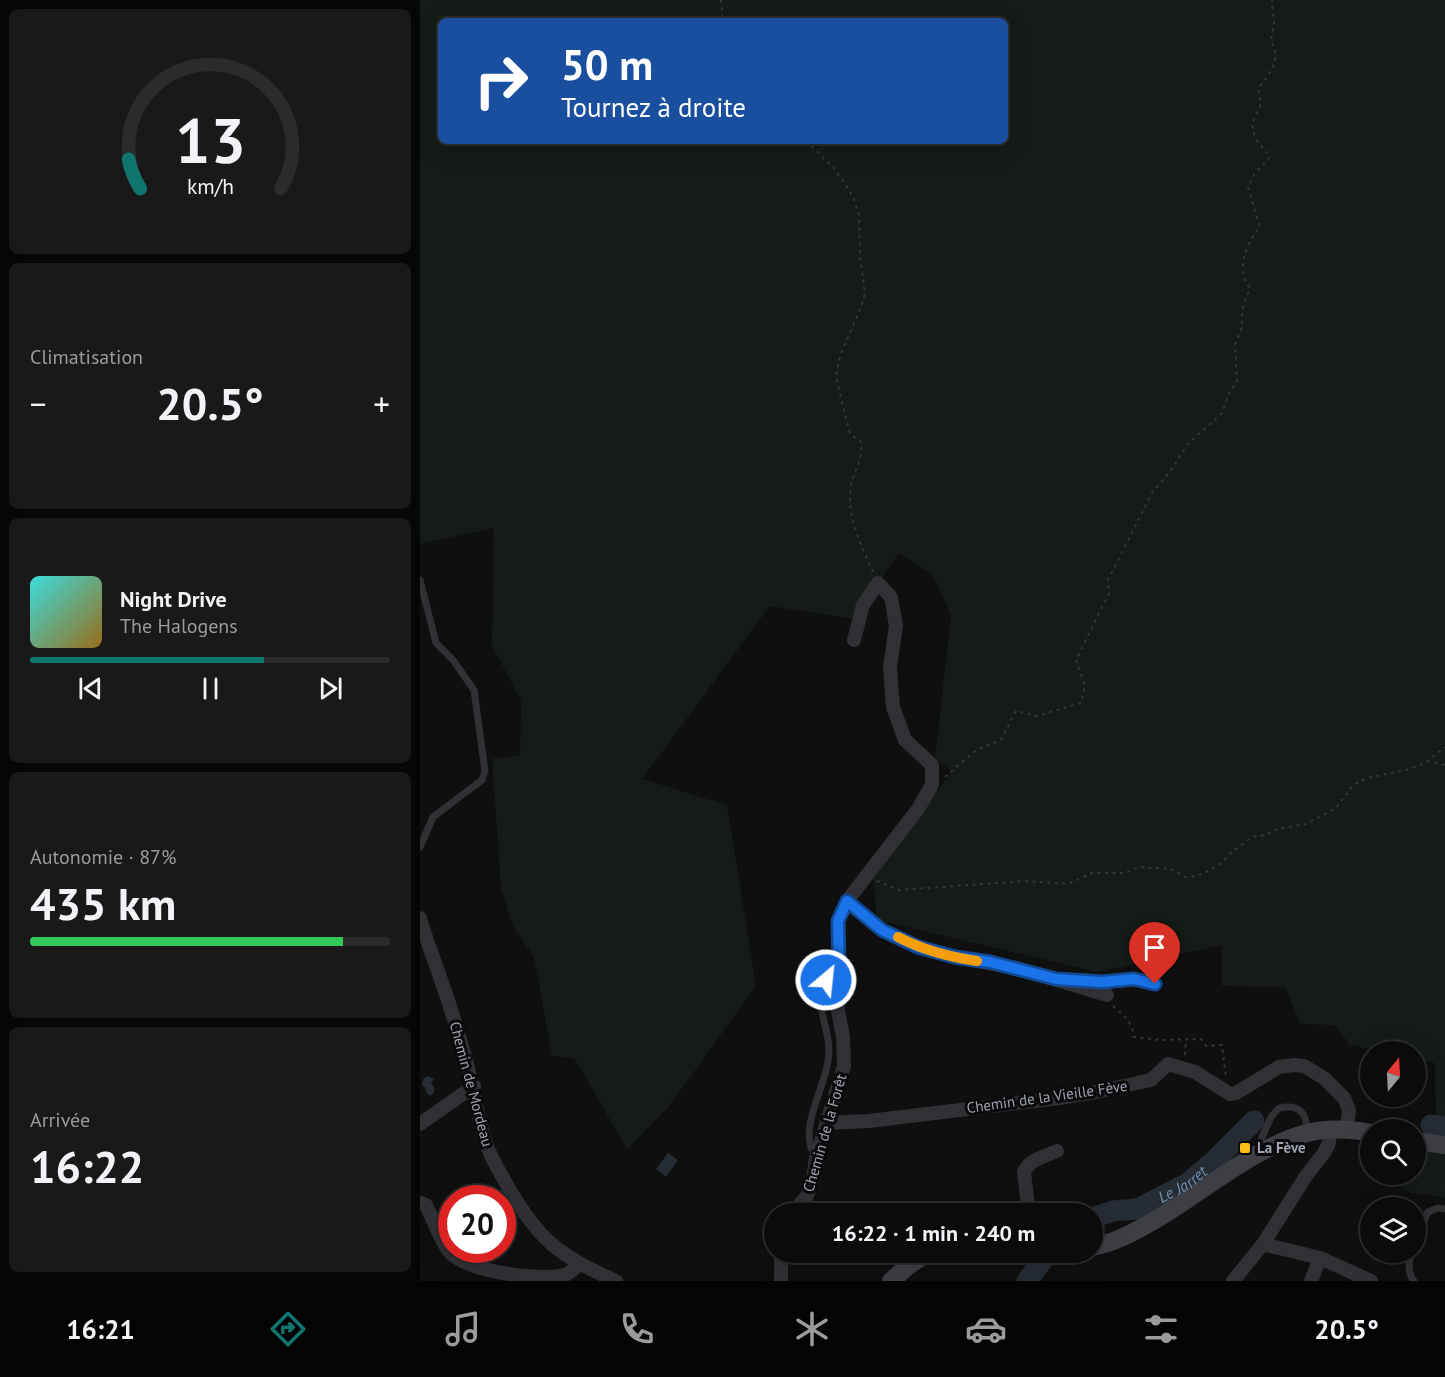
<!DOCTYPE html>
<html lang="fr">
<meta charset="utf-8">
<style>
:root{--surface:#0b0b0c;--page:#19191a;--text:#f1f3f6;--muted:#9a9b9d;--line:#2b2b2d;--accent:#0f766e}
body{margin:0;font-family:"PT Sans",sans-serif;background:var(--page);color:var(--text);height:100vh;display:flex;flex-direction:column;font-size:22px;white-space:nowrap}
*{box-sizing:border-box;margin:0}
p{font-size:20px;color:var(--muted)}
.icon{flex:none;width:33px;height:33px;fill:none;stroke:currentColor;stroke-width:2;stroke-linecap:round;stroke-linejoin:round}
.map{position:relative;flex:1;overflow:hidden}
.sheet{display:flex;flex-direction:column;gap:9px;padding:9px;background:#060607;width:420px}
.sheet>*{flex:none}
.hud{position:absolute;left:18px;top:18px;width:570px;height:126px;border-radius:9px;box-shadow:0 6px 24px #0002,0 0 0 2px var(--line);background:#1a4fa0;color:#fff;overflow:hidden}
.needle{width:39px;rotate:18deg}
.controls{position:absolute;left:940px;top:1041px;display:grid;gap:12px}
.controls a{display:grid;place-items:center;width:66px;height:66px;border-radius:50%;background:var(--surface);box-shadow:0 6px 24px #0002,0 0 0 2px var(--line);font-size:30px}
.speed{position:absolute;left:18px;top:1185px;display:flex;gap:12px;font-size:30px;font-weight:700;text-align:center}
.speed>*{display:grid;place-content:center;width:78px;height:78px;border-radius:50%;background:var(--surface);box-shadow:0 6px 24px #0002,0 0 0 2px var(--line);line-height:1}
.speed .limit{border:9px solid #d22;background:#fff;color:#111}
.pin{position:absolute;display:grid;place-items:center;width:51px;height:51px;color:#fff;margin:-62px -26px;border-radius:50% 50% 50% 0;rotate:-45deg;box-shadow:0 0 6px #0007}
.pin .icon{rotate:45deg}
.me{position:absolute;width:66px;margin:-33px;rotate:28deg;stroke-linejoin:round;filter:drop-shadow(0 0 4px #0008)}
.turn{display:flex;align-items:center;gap:21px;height:126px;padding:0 24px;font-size:27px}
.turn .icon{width:78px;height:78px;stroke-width:2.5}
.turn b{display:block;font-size:42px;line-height:51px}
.big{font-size:45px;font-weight:800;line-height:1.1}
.sheet .card{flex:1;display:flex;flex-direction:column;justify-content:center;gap:9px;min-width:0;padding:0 21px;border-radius:9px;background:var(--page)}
.sheet .dial{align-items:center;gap:0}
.dial svg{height:156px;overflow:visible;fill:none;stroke:var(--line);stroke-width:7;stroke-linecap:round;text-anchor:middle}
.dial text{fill:var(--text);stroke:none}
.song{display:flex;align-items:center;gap:18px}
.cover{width:72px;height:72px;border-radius:9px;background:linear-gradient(135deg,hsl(180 70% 55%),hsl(40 70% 35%))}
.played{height:6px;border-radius:3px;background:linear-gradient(90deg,var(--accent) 65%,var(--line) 65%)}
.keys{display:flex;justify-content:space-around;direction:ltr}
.heat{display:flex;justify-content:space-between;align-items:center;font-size:33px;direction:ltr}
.charge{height:9px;border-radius:4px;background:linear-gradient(90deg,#34c759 87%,var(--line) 0)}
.trip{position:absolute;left:344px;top:1203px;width:339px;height:60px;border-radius:30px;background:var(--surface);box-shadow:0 6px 24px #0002,0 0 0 2px var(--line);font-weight:800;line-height:60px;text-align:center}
.dock{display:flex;height:96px;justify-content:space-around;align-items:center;background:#040405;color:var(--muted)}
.dock .icon{width:42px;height:42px}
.dock .on{color:var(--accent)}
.dock b{font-size:27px;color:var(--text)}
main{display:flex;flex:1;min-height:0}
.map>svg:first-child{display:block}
.green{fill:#151b16;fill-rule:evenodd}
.water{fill:#252c34}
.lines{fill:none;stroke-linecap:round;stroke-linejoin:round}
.river{stroke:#252c34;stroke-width:21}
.path{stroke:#35373c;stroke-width:2;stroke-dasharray:3 4.5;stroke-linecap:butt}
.service{stroke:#303035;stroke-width:7}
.minor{stroke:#303035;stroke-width:14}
.secondary{stroke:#3d3f45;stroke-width:18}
.route-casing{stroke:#114b97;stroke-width:15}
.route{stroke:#1a73e8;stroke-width:10}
.slow{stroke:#f59e0b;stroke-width:10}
.poi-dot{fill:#fcbe1b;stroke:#0a0a0b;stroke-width:2}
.labels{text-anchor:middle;stroke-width:6;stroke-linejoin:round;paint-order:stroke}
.street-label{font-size:15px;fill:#9fa3b2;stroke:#0a0a0b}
.poi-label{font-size:15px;font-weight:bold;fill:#9fa3b2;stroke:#0a0a0b;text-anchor:start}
.water-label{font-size:16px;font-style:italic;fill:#7390b0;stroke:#0a0a0b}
</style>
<main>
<section class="sheet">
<div class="card dial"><svg viewBox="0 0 100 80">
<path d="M14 69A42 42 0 1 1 86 69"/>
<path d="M14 69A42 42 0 0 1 8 54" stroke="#0f766e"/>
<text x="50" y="56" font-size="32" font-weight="700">13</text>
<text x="50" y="72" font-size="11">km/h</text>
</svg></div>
<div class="card"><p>Climatisation</p>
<div class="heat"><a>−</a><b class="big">20.5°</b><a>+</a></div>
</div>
<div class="card">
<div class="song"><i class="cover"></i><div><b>Night Drive</b><p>The Halogens</p></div></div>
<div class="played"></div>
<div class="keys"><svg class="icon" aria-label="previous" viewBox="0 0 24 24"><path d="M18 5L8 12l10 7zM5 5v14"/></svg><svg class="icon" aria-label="pause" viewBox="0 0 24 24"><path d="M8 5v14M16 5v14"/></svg><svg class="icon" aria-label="next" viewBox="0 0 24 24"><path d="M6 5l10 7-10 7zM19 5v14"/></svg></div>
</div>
<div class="card"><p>Autonomie · 87%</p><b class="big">435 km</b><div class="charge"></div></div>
<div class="card"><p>Arrivée</p><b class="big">16:22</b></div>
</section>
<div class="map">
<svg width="1025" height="1281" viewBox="0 0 1025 1281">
<rect width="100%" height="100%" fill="#0f0f10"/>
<path class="green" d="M 0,0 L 1025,0 L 1025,1197 L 990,1193 L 966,1178 L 949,1176 L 948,1162 L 951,1160 L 951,1174 L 996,1174 L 996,1158 L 1016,1132 L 1015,1063 L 996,1059 L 996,1052 L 960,1051 L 930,1045 L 915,1025 L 880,1024 L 865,987 L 802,986 L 802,945 L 678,972 L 457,920 L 453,878 L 532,771 L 515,759 L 531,615 L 513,575 L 479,553 L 433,619 L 350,606 L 222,779 L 307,805 L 336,986 L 250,1105 L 207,1149 L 154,1058 L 132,1056 L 114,957 L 93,926 L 81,888 L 72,759 L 100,755 L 101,701 L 72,645 L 74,528 L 0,544 ZM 21,21 L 585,21 L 585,141 L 21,141 Z"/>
<g class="water">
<polygon points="8,1076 14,1079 11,1083 15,1089 13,1094 10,1096 6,1092 5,1087 2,1086 3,1079"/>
<polygon points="248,1153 258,1160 246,1177 236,1169"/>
</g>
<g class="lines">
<g class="river">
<polyline points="1011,1125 1025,1127"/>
<path id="s1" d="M 672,1218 L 693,1211 L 717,1209 L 768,1183 L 795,1160 L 834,1121"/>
<polyline points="607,1281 629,1252"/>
</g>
<g class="path">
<polyline points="301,0 303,21"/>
<path d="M 386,141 L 412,166 L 426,185 L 434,199 L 439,216 L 440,256 L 445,294 L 441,307 L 420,356 L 416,377 L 430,434 L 441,442 C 444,460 433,470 431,487 C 426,517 442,546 453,572"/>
<polyline points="1007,761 1025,765"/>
<path d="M 525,777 L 555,751 L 581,740 L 596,711 L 617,716 L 661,703 L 665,685 L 656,660 L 689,593 L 688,580 L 732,493 L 751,470 L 767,445 L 802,413 L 810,391 L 817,383 L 815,344 L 821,331 L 823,306 L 830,288 C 815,268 826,244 840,227 L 828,187 L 835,173 L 850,157 L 835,138 L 832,124 L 841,104 L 838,89 L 847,77 L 855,63 L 855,51 L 851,40 L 854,23 L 852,0"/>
<polyline points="457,881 479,890 605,881 648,884 672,873 705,873 718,867 751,869 765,877 777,876 798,866 812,852 832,837 846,835 854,830 886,824 916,808 933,785 947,778 986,770 1003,764 1025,747"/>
<path d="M 693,1006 C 705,1016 712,1022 714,1037 L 740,1040 L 781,1039 L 786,1046 L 802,1045 L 806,1077"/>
<polyline points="765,1055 766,1040"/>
</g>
<g class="service">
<polyline points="0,580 16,643 33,660 54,690 65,771 62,780 13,817 0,847"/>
<path d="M 837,1149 L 851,1117 L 859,1108 C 881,1104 886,1113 888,1133"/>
<path d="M 395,1156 C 376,1126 409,1085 409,1050 C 409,1023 385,988 417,969"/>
<polyline points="996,1238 1008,1212 1018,1208 1025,1209"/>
<path d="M 991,1252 C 989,1262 987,1273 994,1281"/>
</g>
<g class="minor">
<polyline points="427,901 462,930 498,947 535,957 597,968 687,995"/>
<path d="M 0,918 C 6,940 15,961 22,983 C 31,1007 38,1033 45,1057 C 54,1087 57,1118 67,1146 C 72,1160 81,1174 88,1187 C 120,1242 139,1255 196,1281"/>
<polyline points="659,980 682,982 715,979 735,984"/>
<polyline points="407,1123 449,1121 640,1098 681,1091 731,1080 748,1064 775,1072 810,1094 816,1093 859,1067 875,1065 884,1066 904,1078 924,1098 929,1110 927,1129"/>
<polyline points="0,1124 54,1086"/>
<path d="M 0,1203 L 6,1205 C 13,1218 20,1240 29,1251 C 46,1272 119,1281 144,1275 C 150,1274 154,1268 159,1264"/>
<polyline points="372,1214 387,1196 393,1179 396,1158 424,1066 423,1036 418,1011 418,921 427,901 498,809 512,785 512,765 485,740 473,707 470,667 476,626 471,597 458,583 443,605 434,640"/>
<path d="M 609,1214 L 604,1172 C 609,1159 626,1156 637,1151"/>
<polyline points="843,1244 900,1258 951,1281"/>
<polyline points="361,1281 361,1252"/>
<polyline points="813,1281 843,1244 886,1176 904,1153 909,1143 910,1130"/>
<polyline points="891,1281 900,1258"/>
</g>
<g class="secondary">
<polyline points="996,1141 1025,1145"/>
<path d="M 672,1247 C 695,1243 716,1231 735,1220 C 783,1192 834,1147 887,1133 C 908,1128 930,1129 951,1133"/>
<polyline points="471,1281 488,1266 509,1252"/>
</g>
</g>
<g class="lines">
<defs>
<polyline id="route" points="406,980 412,972 419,968 418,921 427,901 462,930 498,947 535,957 570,962 636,979 682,982 714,979 735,984"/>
</defs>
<use href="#route" class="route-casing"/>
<use href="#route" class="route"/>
<path class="slow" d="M 478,937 C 503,950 529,957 557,961"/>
</g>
<rect class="poi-dot" x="819" y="1142" width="12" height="12" rx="3"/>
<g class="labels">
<g class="street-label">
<text transform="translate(51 1084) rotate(75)" y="5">Chemin de Mordeau</text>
<text transform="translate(627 1097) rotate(-8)" y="5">Chemin de la Vieille Fève</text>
<text transform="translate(405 1133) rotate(-74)" y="5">Chemin de la Forêt</text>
</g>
<g class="poi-label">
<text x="837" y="1153">La Fève</text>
</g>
<g class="water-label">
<text dy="6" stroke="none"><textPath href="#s1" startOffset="98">Le Jarret</textPath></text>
</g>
</g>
</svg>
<div class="controls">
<a><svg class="needle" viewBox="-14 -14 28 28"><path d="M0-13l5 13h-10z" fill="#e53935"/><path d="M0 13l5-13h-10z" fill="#9a9b9d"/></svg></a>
<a><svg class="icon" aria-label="search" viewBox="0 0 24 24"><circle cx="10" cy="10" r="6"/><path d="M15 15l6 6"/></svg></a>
<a><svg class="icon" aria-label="layers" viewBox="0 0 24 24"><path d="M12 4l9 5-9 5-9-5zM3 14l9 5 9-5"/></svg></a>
</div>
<div class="speed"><div class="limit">20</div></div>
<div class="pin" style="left:735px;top:984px;background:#d93025"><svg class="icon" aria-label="arrive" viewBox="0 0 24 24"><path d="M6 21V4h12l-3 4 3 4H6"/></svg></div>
<svg class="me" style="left:406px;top:980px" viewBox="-20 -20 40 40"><circle r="17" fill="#1a73e8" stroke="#fff" stroke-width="3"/><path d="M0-11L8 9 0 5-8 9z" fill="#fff"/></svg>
<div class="trip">16:22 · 1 min · 240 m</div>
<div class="hud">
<div class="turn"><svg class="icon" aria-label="right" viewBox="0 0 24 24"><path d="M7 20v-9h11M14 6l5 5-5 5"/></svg><div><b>50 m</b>Tournez à droite</div></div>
</div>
</div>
</main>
<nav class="dock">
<b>16:21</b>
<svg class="icon on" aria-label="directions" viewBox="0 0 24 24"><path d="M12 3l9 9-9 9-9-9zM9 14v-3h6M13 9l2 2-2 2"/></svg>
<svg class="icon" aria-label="music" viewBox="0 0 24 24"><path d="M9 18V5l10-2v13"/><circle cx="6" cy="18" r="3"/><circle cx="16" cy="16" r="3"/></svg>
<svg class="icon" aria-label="phone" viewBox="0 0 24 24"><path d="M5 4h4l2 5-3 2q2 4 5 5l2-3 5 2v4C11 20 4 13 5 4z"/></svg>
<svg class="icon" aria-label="climate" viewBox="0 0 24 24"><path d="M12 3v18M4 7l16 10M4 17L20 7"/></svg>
<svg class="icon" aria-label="car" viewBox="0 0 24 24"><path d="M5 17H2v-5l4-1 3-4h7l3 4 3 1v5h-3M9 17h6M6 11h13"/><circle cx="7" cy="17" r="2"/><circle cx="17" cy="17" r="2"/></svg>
<svg class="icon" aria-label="filters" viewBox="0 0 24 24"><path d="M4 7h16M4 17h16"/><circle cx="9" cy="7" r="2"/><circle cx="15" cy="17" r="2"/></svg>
<b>20.5°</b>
</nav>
